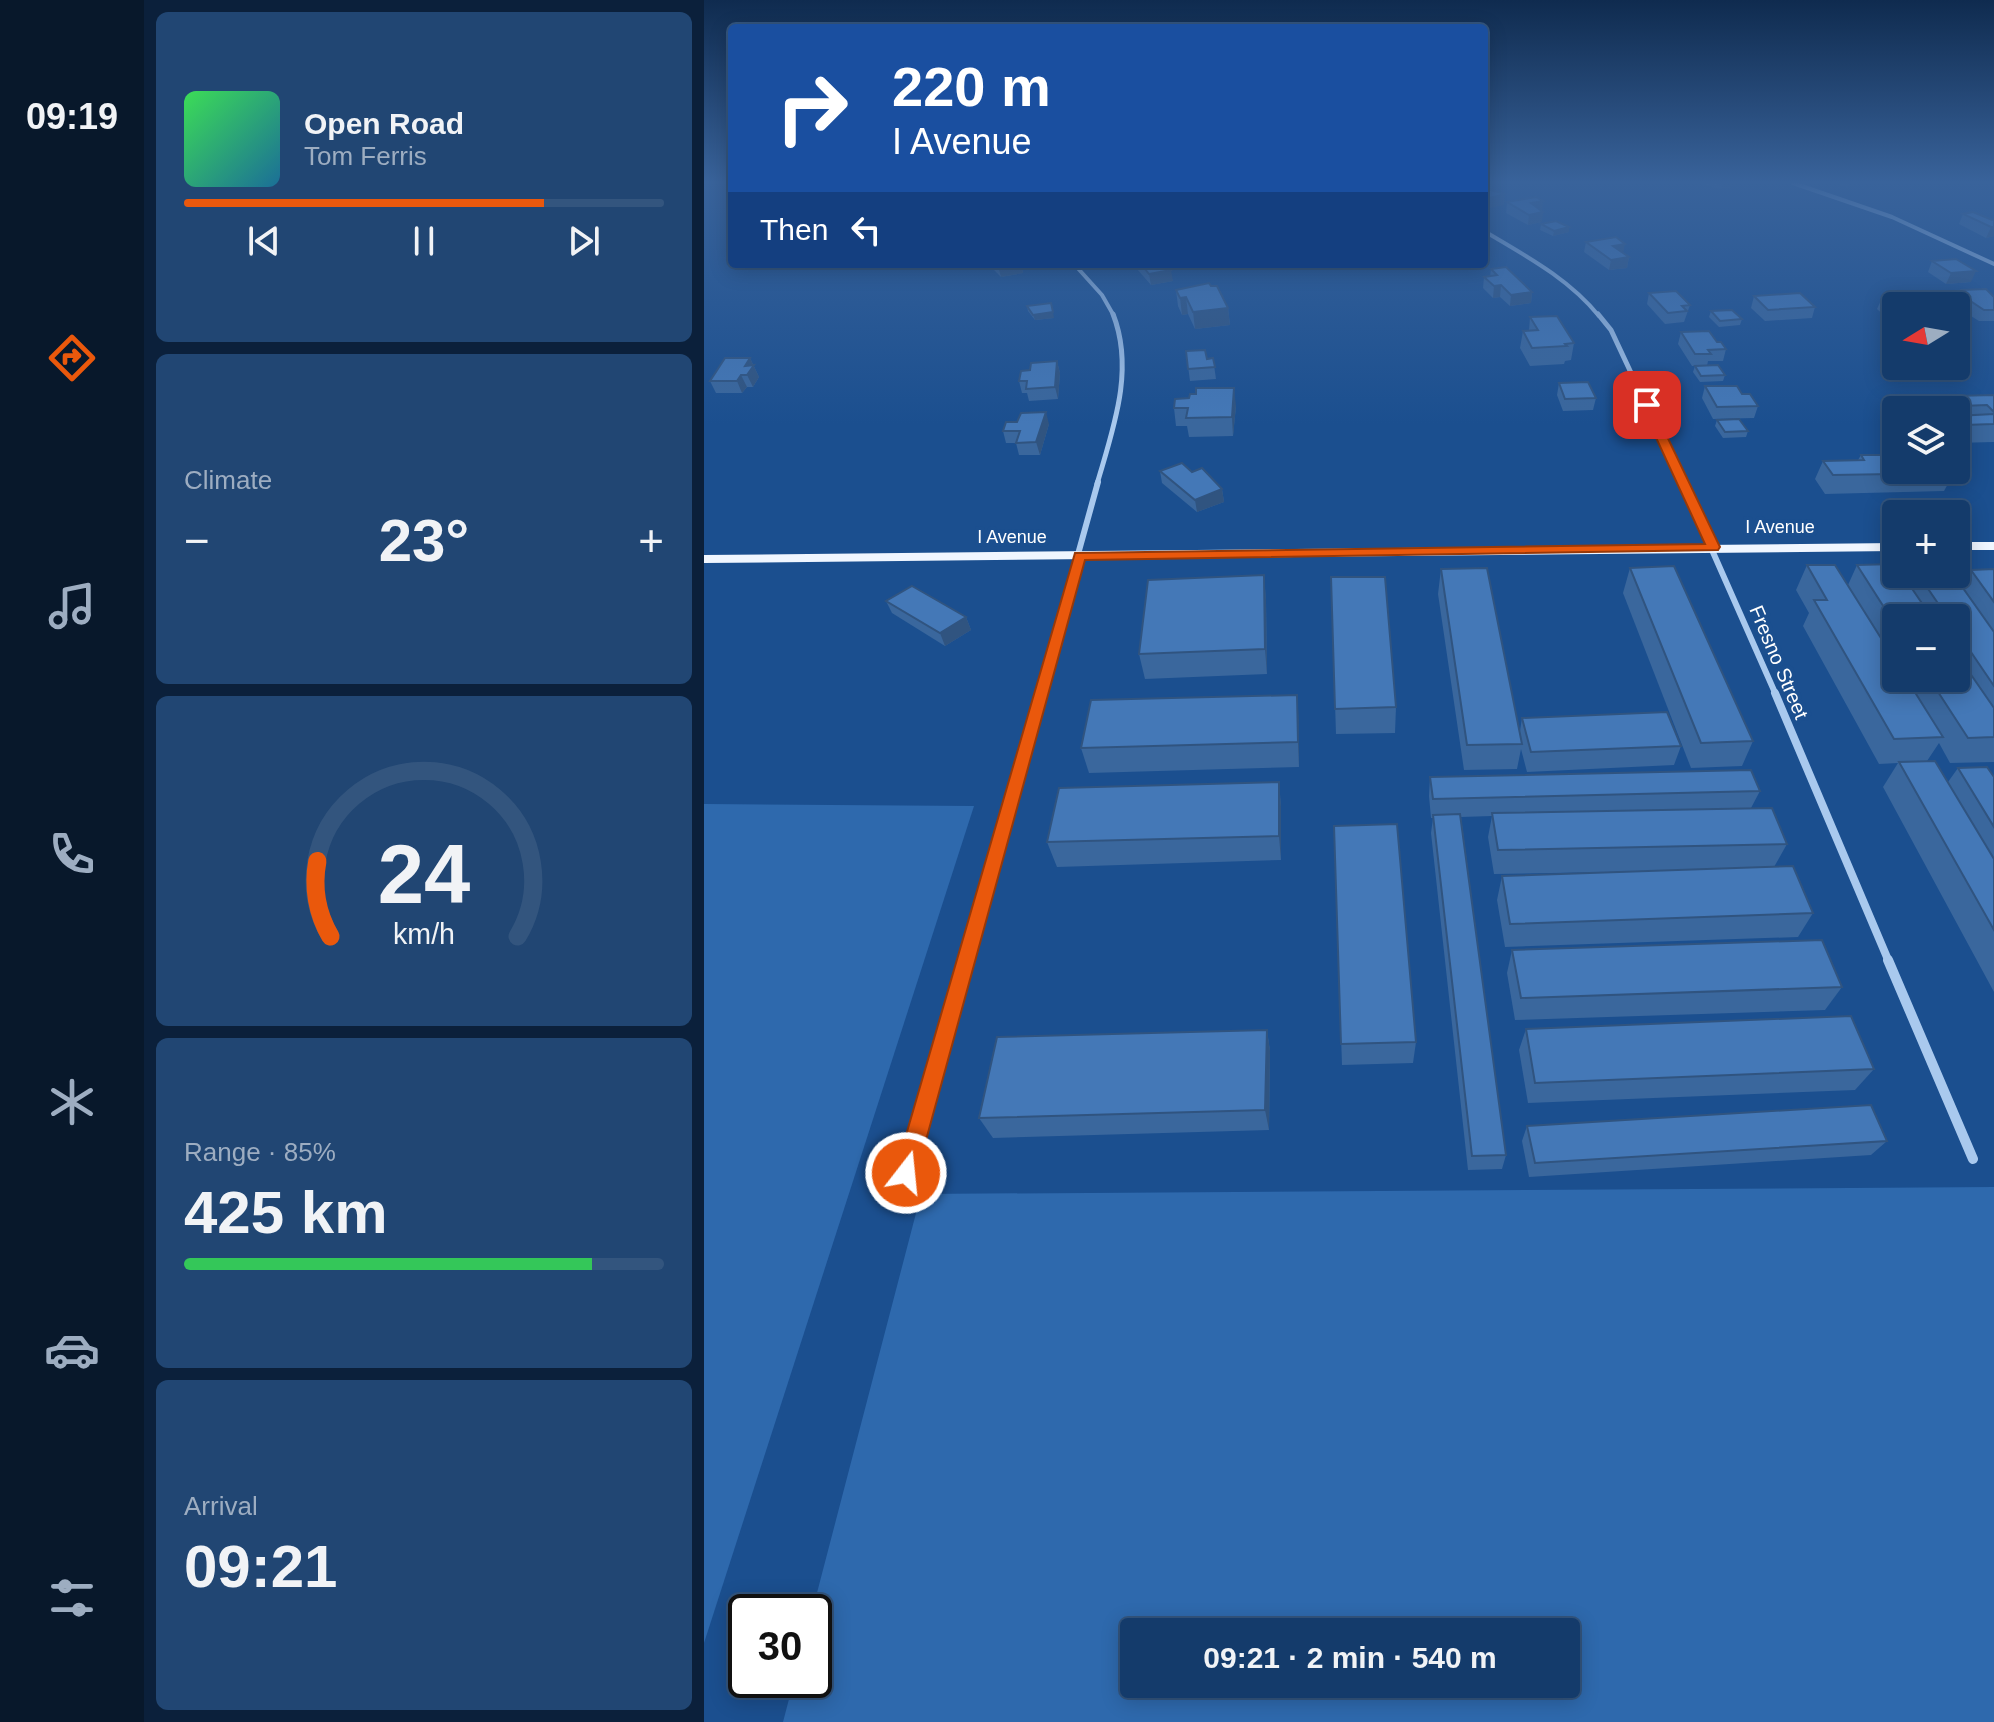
<!DOCTYPE html>
<meta charset="utf-8">
<style>
:root{--surface:#143b6b;--page:#214673;--text:#f1f3f6;--muted:#9dadc1;--line:#33557e;--accent:#ea580c}
body{margin:0;font-family:Arial,sans-serif;background:var(--page);color:var(--text);height:100vh;display:flex;flex-direction:column;font-size:30px;white-space:nowrap}
*{box-sizing:border-box;margin:0}
p{font-size:26px;color:var(--muted)}
.icon{flex:none;width:44px;height:44px;fill:none;stroke:currentColor;stroke-width:2;stroke-linecap:round;stroke-linejoin:round}
.map{position:relative;flex:1;overflow:hidden}
.details{display:flex;flex-direction:column;gap:12px;padding:12px;background:#0b203b;width:560px}
.details>*{flex:none}
.guide{position:absolute;left:24px;top:24px;width:760px;height:244px;border-radius:8px;box-shadow:0 4px 20px #0003,0 0 0 2px var(--line);background:#1a4fa0;color:#fff;overflow:hidden}
.needle{width:52px;rotate:259deg}
.tools{position:absolute;left:1178px;top:292px;display:grid;gap:16px}
.tools a{display:grid;place-items:center;width:88px;height:88px;border-radius:8px;background:var(--surface);box-shadow:0 4px 20px #0003,0 0 0 2px var(--line);font-size:40px}
.speed{position:absolute;left:24px;top:1594px;display:flex;gap:16px;font-size:40px;font-weight:700;text-align:center}
.speed>*{display:grid;place-content:center;width:104px;height:104px;border-radius:50%;background:var(--surface);box-shadow:0 4px 20px #0003,0 0 0 2px var(--line);line-height:1}
.speed .limit{border:4px solid #111;border-radius:12px;background:#fff;color:#111}
.pin{position:absolute;display:grid;place-items:center;width:68px;height:68px;color:#fff;margin:-34px;border-radius:16px;box-shadow:0 4px 12px #0006}
.me{position:absolute;width:88px;margin:-44px;rotate:16deg;stroke-linejoin:round;filter:drop-shadow(0 0 6px #0008)}
.turn{display:flex;align-items:center;gap:28px;height:168px;padding:0 32px;font-size:36px}
.turn .icon{width:104px;height:104px;stroke-width:2.5}
.turn b{display:block;font-size:56px;line-height:68px}
.then{display:flex;align-items:center;height:76px;padding:0 32px;background:#0003;gap:16px;font-size:30px}
.big{font-size:60px;font-weight:700;line-height:1.1}
.details .card{flex:1;display:flex;flex-direction:column;justify-content:center;gap:12px;min-width:0;padding:0 28px;border-radius:12px;background:var(--page)}
.details .dial{align-items:center;gap:0}
.dial svg{height:208px;overflow:visible;fill:none;stroke:var(--line);stroke-width:7;stroke-linecap:round;text-anchor:middle}
.dial text{fill:var(--text);stroke:none}
.song{display:flex;align-items:center;gap:24px}
.cover{width:96px;height:96px;border-radius:12px;background:linear-gradient(135deg,hsl(130 70% 55%),hsl(200 70% 35%))}
.played{height:8px;border-radius:4px;background:linear-gradient(90deg,var(--accent) 75%,var(--line) 75%)}
.keys{display:flex;justify-content:space-around;direction:ltr}
.heat{display:flex;justify-content:space-between;align-items:center;font-size:44px;direction:ltr}
.charge{height:12px;border-radius:6px;background:linear-gradient(90deg,#34c759 85%,var(--line) 0)}
.trip{position:absolute;left:416px;top:1618px;width:460px;height:80px;border-radius:8px;background:var(--surface);box-shadow:0 4px 20px #0003,0 0 0 2px var(--line);font-weight:700;line-height:80px;text-align:center}
main{display:flex;flex:1;min-height:0}
.dock{display:flex;flex-direction:column;width:144px;justify-content:space-around;align-items:center;background:#08182b;color:var(--muted)}
.dock .icon{width:56px;height:56px}
.dock .selected{color:var(--accent)}
.dock b{font-size:36px;color:var(--text)}
.map>svg:first-child{display:block}
.green{fill:#2e69ad;fill-rule:evenodd}
.lines{fill:none;stroke-linecap:round;stroke-linejoin:round}
.minor-far4{stroke:#a9c9ee;stroke-width:4}
.minor-far3{stroke:#a9c9ee;stroke-width:5}
.minor-far2{stroke:#a9c9ee;stroke-width:6}
.minor-far1{stroke:#a9c9ee;stroke-width:8}
.minor{stroke:#a9c9ee;stroke-width:10}
.primary{fill:#f0f6ff;fill-rule:evenodd}
.wall{fill:#3a679d;fill-rule:evenodd}
.shaded-wall{fill:#305480}
.building{fill:#4478b7;stroke:#305480;stroke-width:2}
.route{fill:#ea580c;stroke:#983908;stroke-width:2}
.labels{text-anchor:middle;stroke-width:8;stroke-linejoin:round;paint-order:stroke}
.far-street-label{font-size:18px;fill:#fff;stroke:#1b4f8f}
.street-label{font-size:20px;fill:#fff;stroke:#1b4f8f}
</style>
<main>
<nav class="dock">
<b>09:19</b>
<svg class="icon selected" aria-label="directions" viewBox="0 0 24 24"><path d="M12 3l9 9-9 9-9-9zM9 14v-3h6M13 9l2 2-2 2"/></svg>
<svg class="icon" aria-label="music" viewBox="0 0 24 24"><path d="M9 18V5l10-2v13"/><circle cx="6" cy="18" r="3"/><circle cx="16" cy="16" r="3"/></svg>
<svg class="icon" aria-label="phone" viewBox="0 0 24 24"><path d="M5 4h4l2 5-3 2q2 4 5 5l2-3 5 2v4C11 20 4 13 5 4z"/></svg>
<svg class="icon" aria-label="climate" viewBox="0 0 24 24"><path d="M12 3v18M4 7l16 10M4 17L20 7"/></svg>
<svg class="icon" aria-label="car" viewBox="0 0 24 24"><path d="M5 17H2v-5l4-1 3-4h7l3 4 3 1v5h-3M9 17h6M6 11h13"/><circle cx="7" cy="17" r="2"/><circle cx="17" cy="17" r="2"/></svg>
<svg class="icon" aria-label="filters" viewBox="0 0 24 24"><path d="M4 7h16M4 17h16"/><circle cx="9" cy="7" r="2"/><circle cx="15" cy="17" r="2"/></svg>
</nav>
<section class="details">
<div class="card">
<div class="song"><i class="cover"></i><div><b>Open Road</b><p>Tom Ferris</p></div></div>
<div class="played"></div>
<div class="keys"><svg class="icon" aria-label="previous" viewBox="0 0 24 24"><path d="M18 5L8 12l10 7zM5 5v14"/></svg><svg class="icon" aria-label="pause" viewBox="0 0 24 24"><path d="M8 5v14M16 5v14"/></svg><svg class="icon" aria-label="next" viewBox="0 0 24 24"><path d="M6 5l10 7-10 7zM19 5v14"/></svg></div>
</div>
<div class="card"><p>Climate</p>
<div class="heat"><a>−</a><b class="big">23°</b><a>+</a></div>
</div>
<div class="card dial"><svg viewBox="0 0 100 80">
<path d="M14 69A42 42 0 1 1 86 69"/>
<path d="M14 69A42 42 0 0 1 9 40" stroke="#ea580c"/>
<text x="50" y="56" font-size="32" font-weight="700">24</text>
<text x="50" y="72" font-size="11">km/h</text>
</svg></div>
<div class="card"><p>Range · 85%</p><b class="big">425 km</b><div class="charge"></div></div>
<div class="card"><p>Arrival</p><b class="big">09:21</b></div>
</section>
<div class="map">
<svg width="1290" height="1722" viewBox="0 0 1290 1722">
<rect width="100%" height="100%" fill="#1b4f8f"/>
<g class="green">
<polygon points="0,804 270,806 0,1643"/>
<path d="M 1290,1187 L 1290,1722 L 79,1722 L 90,1680 L 110,1680 L 108,1612 L 217,1194 ZM 430,1632 L 862,1632 L 862,1684 L 430,1684 Z"/>
</g>
<g class="lines">
<g class="minor-far4">
<polyline points="1089,183 1188,217 1290,264"/>
<path d="M 780,231 C 822,256 864,278 895,316"/>
<polyline points="370,264 398,295 410,316"/>
</g>
<g class="minor-far3">
<polyline points="894,314 907,330 979,484"/>
<path d="M 393,484 C 409,429 431,370 409,314"/>
</g>
<g class="minor-far2">
<polyline points="978,482 1072,695"/>
<polyline points="335,695 394,482"/>
</g>
<g class="minor-far1">
<polyline points="1071,693 1185,962"/>
<polyline points="261,962 335,693"/>
</g>
<g class="minor">
<polyline points="1184,960 1269,1159"/>
<polyline points="202,1173 261,960"/>
</g>
<g class="primary">
<rect x="1252" y="542" width="38" height="8"/>
<polygon points="1192,543 1192,551 0,563 0,555"/>
</g>
</g>
<g class="wall">
<polygon points="994,183 1034,183 1033,186 1017,189"/>
<polygon points="1132,183 1157,183 1144,187"/>
<polygon points="803,202 838,211 838,222 824,225 802,213"/>
<polygon points="1259,214 1288,220 1290,236 1282,238 1255,224"/>
<polygon points="837,224 865,232 849,236 836,230"/>
<polygon points="882,242 925,257 923,268 905,270 880,252"/>
<polygon points="1228,261 1267,282 1242,284 1224,272"/>
<polygon points="284,264 317,264 319,273 297,277"/>
<polygon points="432,264 462,264 469,281 447,285 433,269"/>
<polygon points="787,269 828,292 827,303 806,306 796,297 789,298 779,288 780,277 786,276"/>
<polygon points="507,286 524,308 526,325 491,329 484,314 478,315 474,306 472,290"/>
<polygon points="1258,290 1290,297 1290,321 1275,321 1254,308 1255,304 1253,301"/>
<polygon points="945,293 986,305 980,322 961,324 943,304"/>
<polygon points="1050,296 1111,307 1108,318 1061,321 1047,308"/>
<polygon points="1178,298 1192,306 1192,320 1186,321 1173,309"/>
<polygon points="323,306 350,318 331,320 324,311"/>
<polygon points="1007,311 1038,319 1036,325 1015,327 1005,317"/>
<polygon points="826,317 870,343 867,360 861,361 860,364 826,366 816,348 819,331 825,331"/>
<polygon points="977,332 1013,342 1022,349 1019,361 1004,361 1003,366 988,366 974,344"/>
<polygon points="482,351 503,359 509,358 512,379 486,381"/>
<polygon points="46,358 55,377 49,387 43,387 38,393 12,393 6,381"/>
<polygon points="353,361 356,373 354,399 325,401 323,393 318,393 315,381 326,370"/>
<polygon points="991,366 1021,375 1019,381 996,382 989,372"/>
<polygon points="855,383 892,398 889,410 859,411 853,395"/>
<polygon points="1001,386 1038,394 1054,406 1050,418 1009,419 998,398"/>
<polygon points="492,394 532,406 529,436 485,437 483,426 472,426 470,408"/>
<polygon points="1290,395 1290,442 1252,443 1252,410 1241,410 1248,396"/>
<polygon points="1013,420 1044,431 1042,437 1019,438 1011,426"/>
<polygon points="345,424 336,455 315,455 312,443 302,443 299,431"/>
<polygon points="1157,455 1183,460 1250,473 1240,491 1121,494 1111,479 1119,461 1154,460"/>
<polygon points="456,471 488,472 518,489 520,502 493,512 458,483"/>
<path d="M 1103,565 L 1144,585 L 1153,565 L 1205,584 L 1210,574 L 1249,574 L 1257,586 L 1267,570 L 1290,569 L 1290,762 L 1246,763 L 1235,743 L 1223,761 L 1244,782 L 1254,768 L 1290,777 L 1290,992 L 1179,787 L 1194,763 L 1175,764 L 1099,626 L 1105,613 L 1092,590 ZM 1192,618 L 1252,618 L 1252,678 L 1192,678 Z"/>
<polygon points="926,568 1049,741 1038,766 987,768 919,593"/>
<polygon points="737,569 816,731 818,718 977,746 970,765 823,772 817,749 813,769 760,770 734,594"/>
<polygon points="560,575 562,601 563,674 441,679 435,654"/>
<polygon points="627,577 692,707 691,733 632,734"/>
<polygon points="182,601 262,617 267,630 241,646 188,613"/>
<polygon points="595,720 595,767 385,773 377,748"/>
<polygon points="726,777 1056,791 1047,808 1083,844 1070,867 1109,913 1094,937 801,947 793,900 798,876 961,871 790,874 784,837 788,816 757,817 802,1155 798,1169 764,1170 727,833 729,818 727,818 725,796"/>
<polygon points="575,782 577,807 577,860 353,867 343,842"/>
<polygon points="630,826 712,1042 709,1063 638,1065"/>
<polygon points="808,950 1138,987 1121,1010 811,1020 803,973"/>
<polygon points="822,1029 1170,1069 1151,1090 824,1103 815,1050"/>
<polygon points="563,1030 566,1051 565,1130 289,1138 275,1118"/>
<polygon points="823,1126 1183,1141 1167,1155 825,1177 818,1141"/>
</g>
<g class="shaded-wall">
<polygon points="1019,183 1034,183 1033,186 1017,189"/>
<polygon points="1146,183 1157,183 1144,187"/>
<polygon points="801,194 800,205 781,209 782,199"/>
<polygon points="839,201 838,211 827,203"/>
<polygon points="839,212 838,222 824,225 825,215"/>
<polygon points="865,227 865,232 849,236 850,231"/>
<polygon points="1287,227 1290,227 1290,236 1282,238"/>
<polygon points="921,244 919,254 909,246"/>
<polygon points="925,257 923,268 905,270 907,260"/>
<polygon points="306,264 317,264 319,273 297,277 294,266"/>
<polygon points="467,270 469,281 447,285 445,274"/>
<polygon points="1272,271 1267,282 1242,284 1247,273"/>
<polygon points="797,285 796,297 789,298 790,286"/>
<polygon points="828,292 827,303 806,306 807,295"/>
<polygon points="482,297 484,314 478,315 476,298"/>
<polygon points="524,308 526,325 491,329 489,312"/>
<polygon points="349,312 350,318 331,320 329,315"/>
<polygon points="46,358 55,377 49,387 43,375 41,366"/>
<polygon points="353,361 356,373 354,399 351,387"/>
<polygon points="37,375 43,387 38,393 33,381"/>
<polygon points="530,388 532,406 529,436 528,417"/>
<polygon points="342,412 345,424 336,455 332,442"/>
<polygon points="518,489 520,502 493,512 491,500"/>
<polygon points="560,575 562,601 563,674 561,649"/>
<polygon points="262,617 267,630 241,646 236,633"/>
<polygon points="593,695 595,720 595,767 594,742"/>
<polygon points="575,782 577,807 577,860 575,836"/>
<polygon points="563,1030 566,1051 565,1130 561,1110"/>
</g>
<g class="building">
<polygon points="780,188 801,194 782,199 780,198"/>
<polygon points="832,197 839,201 827,203 839,212 825,215 803,202"/>
<polygon points="1269,212 1288,220 1290,219 1290,227 1287,227 1259,214"/>
<polygon points="852,221 865,227 850,231 837,224"/>
<polygon points="912,237 921,244 909,246 925,257 907,260 882,242"/>
<polygon points="1252,259 1272,271 1247,273 1228,261"/>
<polygon points="437,264 462,264 467,270 445,274"/>
<polygon points="802,267 828,292 807,295 797,285 790,286 780,277 793,275 787,269"/>
<polygon points="505,283 507,286 513,286 524,308 489,312 482,297 476,298 472,290"/>
<polygon points="1282,289 1290,297 1290,310 1280,310 1259,296 1265,296 1258,290"/>
<polygon points="972,291 986,305 978,306 983,311 964,313 945,293"/>
<polygon points="1096,293 1111,307 1064,310 1050,296"/>
<polygon points="1203,297 1213,306 1192,306 1192,309 1190,309 1178,298"/>
<polygon points="347,303 349,312 329,315 323,306"/>
<polygon points="1028,310 1038,319 1016,321 1007,311"/>
<polygon points="853,316 870,343 861,344 863,346 828,348 819,331 834,330 826,317"/>
<polygon points="1005,331 1013,342 1017,342 1022,349 1004,350 1007,354 991,354 977,332"/>
<polygon points="501,350 503,359 509,358 511,367 484,369 482,351"/>
<polygon points="21,358 46,358 41,366 50,365 43,375 37,375 33,381 6,381"/>
<polygon points="353,361 351,387 322,389 323,381 315,381 317,371 326,370 327,363"/>
<polygon points="1014,365 1021,375 997,376 991,366"/>
<polygon points="884,382 892,398 861,399 855,383"/>
<polygon points="1001,386 1033,386 1038,394 1046,394 1054,406 1013,407"/>
<polygon points="492,388 530,388 528,417 482,418 484,408 470,408 471,399 485,398 486,394 492,394"/>
<polygon points="1290,395 1290,412 1283,405 1257,406 1248,396"/>
<polygon points="342,412 332,442 312,443 316,431 299,431 302,422 313,422 317,413"/>
<polygon points="1290,414 1290,424 1260,425 1252,416"/>
<polygon points="1035,419 1044,431 1021,432 1013,420"/>
<polygon points="1157,455 1179,455 1183,460 1192,460 1192,470 1248,470 1250,473 1129,475 1119,461 1160,460"/>
<polygon points="478,463 488,472 498,468 518,489 491,500 456,471"/>
<polygon points="1191,564 1192,574 1198,574 1228,618 1192,618 1192,626 1153,565"/>
<polygon points="1103,565 1131,565 1192,662 1192,678 1202,678 1239,737 1190,739 1110,600 1123,600"/>
<polygon points="970,566 1049,741 997,743 926,568"/>
<polygon points="783,568 818,744 763,745 737,569"/>
<polygon points="1290,569 1290,602 1267,570"/>
<polygon points="1214,574 1249,574 1290,632 1290,686 1252,630 1252,618 1244,618"/>
<polygon points="560,575 561,649 435,654 444,580"/>
<polygon points="627,577 681,577 692,707 631,709"/>
<polygon points="208,586 262,617 236,633 182,601"/>
<polygon points="1252,653 1290,708 1290,737 1264,738 1225,678 1252,678"/>
<polygon points="593,695 594,742 377,748 387,700"/>
<polygon points="963,712 977,746 827,752 818,718"/>
<polygon points="1231,761 1290,859 1290,930 1195,762"/>
<polygon points="1283,767 1290,777 1290,827 1254,768"/>
<polygon points="1047,770 1056,791 729,799 726,777"/>
<polygon points="575,782 575,836 343,842 355,788"/>
<polygon points="1068,808 1083,844 794,850 788,813"/>
<polygon points="756,814 802,1155 768,1156 729,815"/>
<polygon points="693,824 712,1042 637,1044 630,826"/>
<polygon points="1089,866 1109,913 806,924 798,876"/>
<polygon points="1118,940 1138,987 817,998 808,950"/>
<polygon points="1147,1016 1170,1069 831,1083 822,1029"/>
<polygon points="563,1030 561,1110 275,1118 293,1037"/>
<polygon points="1167,1105 1183,1141 831,1163 823,1126"/>
</g>
<linearGradient id="sky" x2="0" y2="1"><stop stop-color="#0f2b4f"/><stop offset="0.43" stop-color="#39639b"/><stop offset="1" stop-color="#39639b" stop-opacity="0"/></linearGradient>
<rect width="1290" height="424" fill="url(#sky)"/>
<polygon class="route" points="943,401 948,405 1016,547 1014,550 381,560 213,1173 210,1181 202,1184 194,1181 191,1173 371,553 1001,544 937,405"/>
<g class="labels">
<g class="far-street-label">
<text x="1076" y="533">I Avenue</text>
<text x="308" y="543">I Avenue</text>
</g>
<g class="street-label">
<text transform="translate(1075 662) rotate(67)" y="7">Fresno Street</text>
</g>
</g>
</svg>
<div class="tools">
<a><svg class="needle" viewBox="-14 -14 28 28"><path d="M0-13l5 13h-10z" fill="#e53935"/><path d="M0 13l5-13h-10z" fill="#9dadc1"/></svg></a>
<a><svg class="icon" aria-label="layers" viewBox="0 0 24 24"><path d="M12 4l9 5-9 5-9-5zM3 14l9 5 9-5"/></svg></a>
<a>+</a>
<a>−</a>
</div>
<div class="speed"><div class="limit">30</div></div>
<div class="pin" style="left:943px;top:405px;background:#d93025"><svg class="icon" aria-label="arrive" viewBox="0 0 24 24"><path d="M6 21V4h12l-3 4 3 4H6"/></svg></div>
<svg class="me" style="left:202px;top:1173px" viewBox="-20 -20 40 40"><circle r="17" fill="#ea580c" stroke="#fff" stroke-width="3"/><path d="M0-11L8 9 0 5-8 9z" fill="#fff"/></svg>
<div class="trip">09:21 · 2 min · 540 m</div>
<div class="guide">
<div class="turn"><svg class="icon" aria-label="right" viewBox="0 0 24 24"><path d="M7 20v-9h11M14 6l5 5-5 5"/></svg><div><b>220 m</b>I Avenue</div></div>
<div class="then">Then<svg class="icon" aria-label="left" viewBox="0 0 24 24"><path d="M17 20v-9H6M10 6l-5 5 5 5"/></svg></div>
</div>
</div>
</main>
